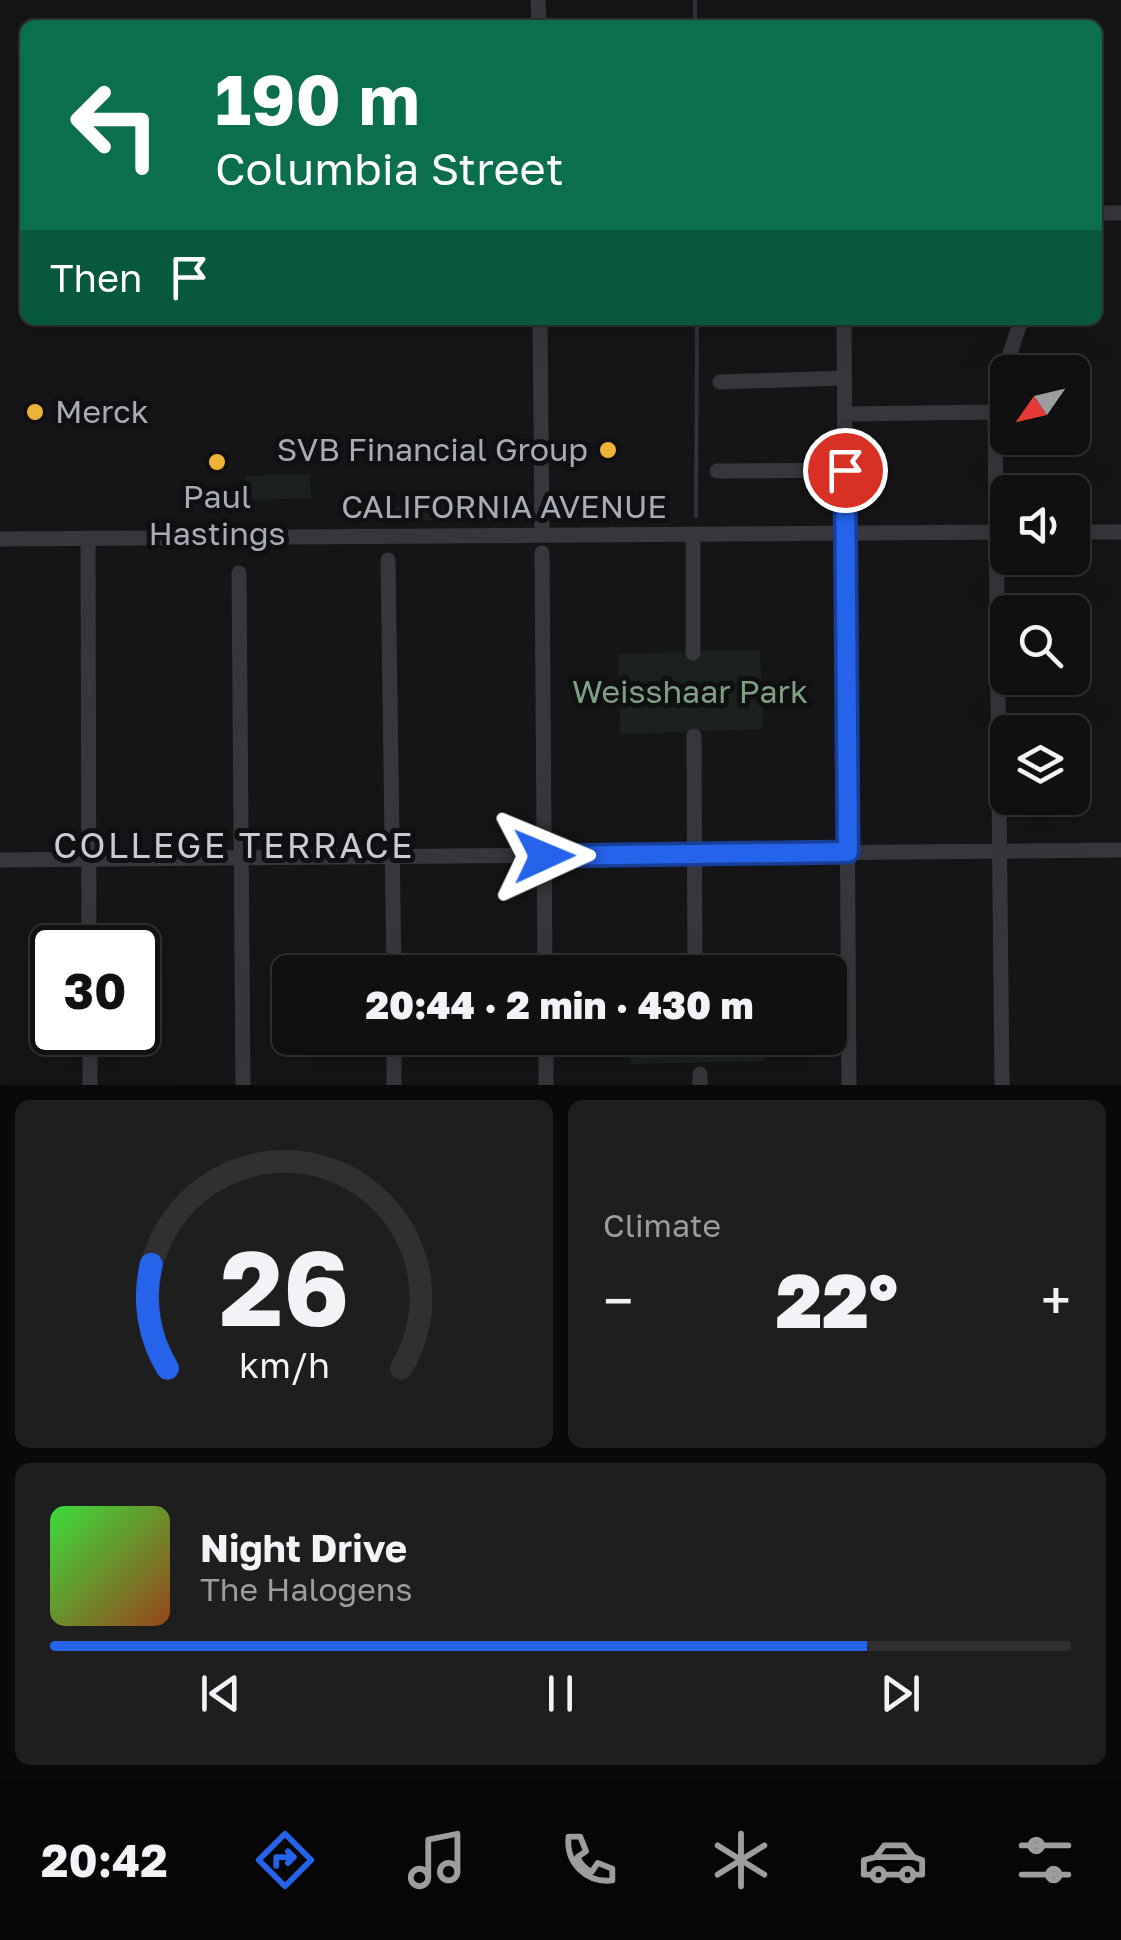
<!DOCTYPE html>
<meta charset="utf-8">
<style>
:root{--surface:#101011;--page:#1e1e1f;--text:#f1f3f6;--muted:#9c9d9f;--line:#303031;--accent:#2563eb}
body{margin:0;font-family:"Golos Text",sans-serif;background:var(--page);color:var(--text);height:100vh;display:flex;flex-direction:column;font-size:38px;white-space:nowrap}
*{box-sizing:border-box;margin:0}
p{font-size:32px;color:var(--muted)}
.icon{flex:none;width:55px;height:55px;fill:none;stroke:currentColor;stroke-width:2;stroke-linecap:round;stroke-linejoin:round}
.map{position:relative;height:1085px;overflow:hidden}
.drawer{display:flex;flex-direction:column;gap:15px;padding:15px;background:#090909;flex:1}
.drawer>*{flex:none}
.banner{position:absolute;left:20px;top:20px;width:1082px;height:305px;border-radius:15px;box-shadow:0 10px 40px #0002,0 0 0 2px var(--line);background:#0b6e4f;color:#fff;overflow:hidden}
.needle{width:65px;rotate:236deg}
.fabs{position:absolute;left:990px;top:355px;display:grid;gap:20px}
.fabs a{display:grid;place-items:center;width:100px;height:100px;border-radius:15px;background:var(--surface);box-shadow:0 10px 40px #0002,0 0 0 2px var(--line);font-size:50px}
.speed{position:absolute;left:30px;top:925px;display:flex;gap:20px;font-size:50px;font-weight:700;text-align:center}
.speed>*{display:grid;place-content:center;width:130px;height:130px;border-radius:50%;background:var(--surface);box-shadow:0 10px 40px #0002,0 0 0 2px var(--line);line-height:1}
.speed .limit{border:5px solid #111;border-radius:15px;background:#fff;color:#111}
.pin{position:absolute;display:grid;place-items:center;width:85px;height:85px;color:#fff;margin:-42px;border:5px solid #fff;border-radius:50%;box-shadow:0 2px 10px #0007}
.me{position:absolute;width:110px;margin:-55px;rotate:89deg;stroke-linejoin:round;filter:drop-shadow(0 0 8px #0008)}
.turn{display:flex;align-items:center;gap:35px;height:210px;padding:0 30px;font-size:45px}
.turn .icon{width:130px;height:130px;stroke-width:2.5}
.turn b{display:block;font-size:70px;line-height:85px}
.then{display:flex;align-items:center;height:95px;padding:0 30px;background:#0003;gap:20px;font-size:38px}
.big{font-size:75px;font-weight:800;line-height:1.1}
.drawer .tile{flex:1;display:flex;flex-direction:column;justify-content:center;gap:15px;min-width:0;padding:0 35px;border-radius:15px;background:var(--page)}
.drawer .dial{align-items:center;gap:0}
.dial svg{height:260px;overflow:visible;fill:none;stroke:var(--line);stroke-width:7;stroke-linecap:round;text-anchor:middle}
.dial text{fill:var(--text);stroke:none}
.song{display:flex;align-items:center;gap:30px}
.cover{width:120px;height:120px;border-radius:15px;background:linear-gradient(135deg,hsl(120 70% 55%),hsl(20 70% 35%))}
.played{height:10px;border-radius:5px;background:linear-gradient(90deg,var(--accent) 80%,var(--line) 80%)}
.keys{display:flex;justify-content:space-around;direction:ltr}
.heat{display:flex;justify-content:space-between;align-items:center;font-size:55px;direction:ltr}
.drawer .tiles{flex:1;display:grid;gap:15px;grid-template-columns:1fr 1fr}
.tile:last-child{grid-column:span 2}
.trip{position:absolute;left:272px;top:955px;width:575px;height:100px;border-radius:15px;background:var(--surface);box-shadow:0 10px 40px #0002,0 0 0 2px var(--line);font-weight:800;line-height:100px;text-align:center}
.tab-bar{display:flex;height:160px;justify-content:space-around;align-items:center;background:#060607;color:var(--muted)}
.tab-bar .icon{width:70px;height:70px}
.tab-bar .selected{color:var(--accent)}
.tab-bar b{font-size:45px;color:var(--text)}
.map>svg:first-child{display:block}
.green{fill:#1b221d}
.lines{fill:none;stroke-linecap:round;stroke-linejoin:round}
.stream{stroke:#2c343b;stroke-width:4}
.minor{stroke:#36373c;stroke-width:15}
.route-casing{stroke:#184099;stroke-width:25}
.route{stroke:#2563eb;stroke-width:18}
.poi-dot{fill:#edb337;stroke:#101012;stroke-width:4}
.labels{text-anchor:middle;stroke-width:10;stroke-linejoin:round;paint-order:stroke}
.poi-label{font-size:32px;fill:#a7acb7;stroke:#101012;text-anchor:start}
.street-label{font-size:32px;fill:#a7acb7;stroke:#101012}
.park-label{font-size:32px;fill:#7fa182;stroke:#101012}
.neighbourhood-label{font-size:35px;letter-spacing:2.5px;fill:#c8cbd3;stroke:#101012}
</style>
<div class="map">
<svg width="1121" height="1085" viewBox="0 0 1121 1085">
<rect width="100%" height="100%" fill="#151517"/>
<g class="green">
<polygon points="310,474 311,498 246,500 246,476"/>
<polygon points="380,508 518,509 518,520 379,520"/>
<polygon points="760,650 763,729 620,734 618,654"/>
<polygon points="629,1038 763,1038 764,1061 630,1064"/>
</g>
<g class="lines">
<g class="stream">
<polyline points="695,0 695,25"/>
<polyline points="696,516 697,320"/>
</g>
<g class="minor">
<polyline points="538,0 539,25"/>
<polyline points="1098,213 1121,213"/>
<polyline points="540,320 542,534"/>
<polyline points="844,320 849,1085"/>
<polyline points="720,382 844,378"/>
<polyline points="845,414 995,412"/>
<polyline points="717,471 845,470"/>
<polyline points="1072,532 1121,532"/>
<polyline points="88,538 89,948"/>
<polyline points="0,539 1008,532"/>
<polyline points="542,553 545,972"/>
<polyline points="388,560 394,972"/>
<polyline points="239,573 243,1085"/>
<polyline points="693,653 693,534"/>
<polyline points="694,736 695,972"/>
<polyline points="0,860 1121,850"/>
<polyline points="90,1032 90,1085"/>
<polyline points="394,1038 394,1085"/>
<polyline points="546,1038 546,1085"/>
<polyline points="700,1085 700,1074"/>
<polyline points="1002,1085 995,412 998,391 1021,320"/>
</g>
</g>
<g class="lines">
<defs>
<polyline id="route" points="544,856 848,852 845,470"/>
</defs>
<use href="#route" class="route-casing"/>
<use href="#route" class="route"/>
</g>
<g class="poi-dot">
<circle cx="35" cy="412" r="10"/>
<circle cx="608" cy="450" r="10"/>
<circle cx="217" cy="462" r="10"/>
</g>
<g class="labels">
<g class="poi-label">
<text x="55" y="423">Merck</text>
<text x="588" y="461" text-anchor="end">SVB Financial Group</text>
<text x="217" y="508" text-anchor="middle">Paul<tspan x="217" dy="37">Hastings</tspan></text>
</g>
<g class="street-label">
<text x="504" y="518">CALIFORNIA AVENUE</text>
</g>
<g class="park-label">
<text x="690" y="703">Weisshaar Park</text>
</g>
<g class="neighbourhood-label">
<text x="234" y="858">COLLEGE TERRACE</text>
</g>
</g>
</svg>
<div class="fabs">
<a><svg class="needle" viewBox="-14 -14 28 28"><path d="M0-13l5 13h-10z" fill="#e53935"/><path d="M0 13l5-13h-10z" fill="#9c9d9f"/></svg></a>
<a><svg class="icon" aria-label="sound" viewBox="0 0 24 24"><path d="M4 9h4l5-4v14l-5-4H4zM17 9q2 3 0 6"/></svg></a>
<a><svg class="icon" aria-label="search" viewBox="0 0 24 24"><circle cx="10" cy="10" r="6"/><path d="M15 15l6 6"/></svg></a>
<a><svg class="icon" aria-label="layers" viewBox="0 0 24 24"><path d="M12 4l9 5-9 5-9-5zM3 14l9 5 9-5"/></svg></a>
</div>
<div class="speed"><div class="limit">30</div></div>
<div class="pin" style="left:845px;top:470px;background:#d93025"><svg class="icon" aria-label="arrive" viewBox="0 0 24 24"><path d="M6 21V4h12l-3 4 3 4H6"/></svg></div>
<svg class="me" style="left:544px;top:856px" viewBox="-20 -20 40 40"><path d="M0-17L14 15 0 8-14 15z" fill="#2563eb" stroke="#fff" stroke-width="4"/></svg>
<div class="trip">20:44 · 2 min · 430 m</div>
<div class="banner">
<div class="turn"><svg class="icon" aria-label="left" viewBox="0 0 24 24"><path d="M17 20v-9H6M10 6l-5 5 5 5"/></svg><div><b>190 m</b>Columbia Street</div></div>
<div class="then">Then<svg class="icon" aria-label="arrive" viewBox="0 0 24 24"><path d="M6 21V4h12l-3 4 3 4H6"/></svg></div>
</div>
</div>
<section class="drawer">
<div class="tiles">
<div class="tile dial"><svg viewBox="0 0 100 80">
<path d="M14 69A42 42 0 1 1 86 69"/>
<path d="M14 69A42 42 0 0 1 9 37" stroke="#2563eb"/>
<text x="50" y="56" font-size="32" font-weight="700">26</text>
<text x="50" y="72" font-size="11">km/h</text>
</svg></div>
<div class="tile"><p>Climate</p>
<div class="heat"><a>−</a><b class="big">22°</b><a>+</a></div>
</div>
<div class="tile">
<div class="song"><i class="cover"></i><div><b>Night Drive</b><p>The Halogens</p></div></div>
<div class="played"></div>
<div class="keys"><svg class="icon" aria-label="previous" viewBox="0 0 24 24"><path d="M18 5L8 12l10 7zM5 5v14"/></svg><svg class="icon" aria-label="pause" viewBox="0 0 24 24"><path d="M8 5v14M16 5v14"/></svg><svg class="icon" aria-label="next" viewBox="0 0 24 24"><path d="M6 5l10 7-10 7zM19 5v14"/></svg></div>
</div>
</div>
</section>
<nav class="tab-bar">
<b>20:42</b>
<svg class="icon selected" aria-label="directions" viewBox="0 0 24 24"><path d="M12 3l9 9-9 9-9-9zM9 14v-3h6M13 9l2 2-2 2"/></svg>
<svg class="icon" aria-label="music" viewBox="0 0 24 24"><path d="M9 18V5l10-2v13"/><circle cx="6" cy="18" r="3"/><circle cx="16" cy="16" r="3"/></svg>
<svg class="icon" aria-label="phone" viewBox="0 0 24 24"><path d="M5 4h4l2 5-3 2q2 4 5 5l2-3 5 2v4C11 20 4 13 5 4z"/></svg>
<svg class="icon" aria-label="climate" viewBox="0 0 24 24"><path d="M12 3v18M4 7l16 10M4 17L20 7"/></svg>
<svg class="icon" aria-label="car" viewBox="0 0 24 24"><path d="M5 17H2v-5l4-1 3-4h7l3 4 3 1v5h-3M9 17h6M6 11h13"/><circle cx="7" cy="17" r="2"/><circle cx="17" cy="17" r="2"/></svg>
<svg class="icon" aria-label="filters" viewBox="0 0 24 24"><path d="M4 7h16M4 17h16"/><circle cx="9" cy="7" r="2"/><circle cx="15" cy="17" r="2"/></svg>
</nav>
